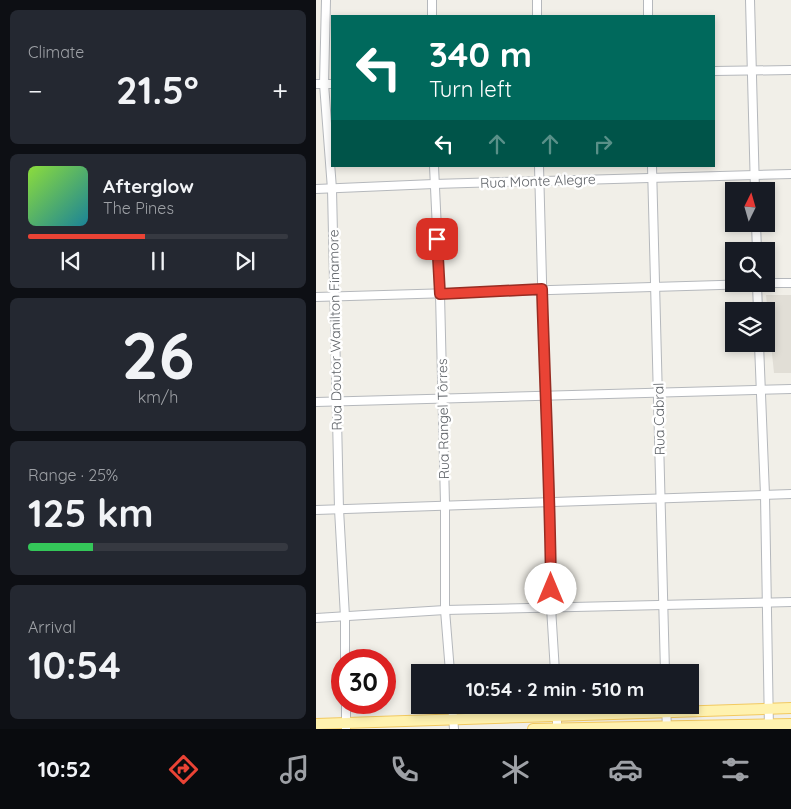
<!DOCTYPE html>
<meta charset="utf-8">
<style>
:root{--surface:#171b24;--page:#242831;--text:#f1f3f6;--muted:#9ea1a6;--line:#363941;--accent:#ea4335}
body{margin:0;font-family:Quicksand,sans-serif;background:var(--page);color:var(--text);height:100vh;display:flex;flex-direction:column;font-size:19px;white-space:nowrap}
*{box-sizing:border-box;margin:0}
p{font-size:16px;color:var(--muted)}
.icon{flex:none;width:28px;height:28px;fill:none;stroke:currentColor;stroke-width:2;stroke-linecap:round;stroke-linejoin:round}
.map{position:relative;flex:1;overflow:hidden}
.panel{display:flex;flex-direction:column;gap:10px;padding:10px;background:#0d0f14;width:316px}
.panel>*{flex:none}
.hud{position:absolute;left:15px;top:15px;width:384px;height:152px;border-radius:0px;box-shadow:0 2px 8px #0003;background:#00695c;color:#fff;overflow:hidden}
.needle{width:32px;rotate:5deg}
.controls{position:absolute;left:409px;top:182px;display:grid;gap:10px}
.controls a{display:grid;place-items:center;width:50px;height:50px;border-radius:0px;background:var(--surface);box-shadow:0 2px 8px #0003;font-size:25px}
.speed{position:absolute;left:15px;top:649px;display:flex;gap:10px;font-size:25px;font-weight:700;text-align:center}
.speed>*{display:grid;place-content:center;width:65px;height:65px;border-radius:50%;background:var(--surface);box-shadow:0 2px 8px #0003;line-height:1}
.speed .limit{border:8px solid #d22;background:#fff;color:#111}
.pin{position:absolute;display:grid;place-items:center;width:42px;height:42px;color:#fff;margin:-21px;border-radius:10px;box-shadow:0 2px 8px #0006}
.me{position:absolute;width:55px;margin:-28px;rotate:0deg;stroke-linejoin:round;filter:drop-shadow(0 0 4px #0008)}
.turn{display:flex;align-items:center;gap:18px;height:105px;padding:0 15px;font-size:22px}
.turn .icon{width:65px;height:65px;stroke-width:2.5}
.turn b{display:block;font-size:35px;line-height:42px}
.lanes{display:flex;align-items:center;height:48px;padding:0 15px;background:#0003;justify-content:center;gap:25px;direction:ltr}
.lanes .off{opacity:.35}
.big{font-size:38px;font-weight:700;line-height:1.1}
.panel .card{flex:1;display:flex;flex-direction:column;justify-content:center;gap:8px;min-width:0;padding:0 18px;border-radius:8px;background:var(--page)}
.panel .dial{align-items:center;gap:0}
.dial b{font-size:65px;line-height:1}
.song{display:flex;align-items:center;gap:15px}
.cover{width:60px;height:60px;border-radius:8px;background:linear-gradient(135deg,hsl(90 70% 55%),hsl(190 70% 35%))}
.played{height:5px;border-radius:2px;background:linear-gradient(90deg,var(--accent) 45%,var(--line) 45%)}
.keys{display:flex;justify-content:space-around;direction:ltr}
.heat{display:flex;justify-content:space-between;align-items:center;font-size:28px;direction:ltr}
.charge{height:8px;border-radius:4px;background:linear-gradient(90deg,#34c759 25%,var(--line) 0)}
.trip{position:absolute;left:95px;top:664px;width:288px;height:50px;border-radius:0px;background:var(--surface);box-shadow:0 2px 8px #0003;font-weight:700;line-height:50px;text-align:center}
.tab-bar{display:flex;height:80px;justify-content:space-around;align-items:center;background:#090b0e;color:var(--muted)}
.tab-bar .icon{width:35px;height:35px}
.tab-bar .current{color:var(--accent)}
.tab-bar b{font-size:22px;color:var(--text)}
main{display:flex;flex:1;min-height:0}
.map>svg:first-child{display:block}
.education{fill:#e1ded6}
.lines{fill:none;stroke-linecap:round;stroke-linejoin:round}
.minor-casing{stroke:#b5b8bc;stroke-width:10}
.major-casing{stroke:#f2c960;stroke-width:12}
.minor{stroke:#fff;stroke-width:8}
.major{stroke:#fff2af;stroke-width:10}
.route-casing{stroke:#982c22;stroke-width:12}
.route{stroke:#ea4335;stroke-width:9}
.labels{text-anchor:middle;stroke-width:5;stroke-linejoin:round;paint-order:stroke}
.street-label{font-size:14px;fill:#5f6368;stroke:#fff}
</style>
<main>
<section class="panel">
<div class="card"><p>Climate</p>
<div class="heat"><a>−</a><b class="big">21.5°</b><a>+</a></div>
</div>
<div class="card">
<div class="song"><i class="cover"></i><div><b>Afterglow</b><p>The Pines</p></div></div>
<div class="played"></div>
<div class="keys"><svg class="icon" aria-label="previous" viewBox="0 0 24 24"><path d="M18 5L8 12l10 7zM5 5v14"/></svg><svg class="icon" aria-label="pause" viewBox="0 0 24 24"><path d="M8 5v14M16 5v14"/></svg><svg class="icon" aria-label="next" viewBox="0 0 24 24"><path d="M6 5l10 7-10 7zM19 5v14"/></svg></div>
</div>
<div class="card dial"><b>26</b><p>km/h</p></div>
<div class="card"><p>Range · 25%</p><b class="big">125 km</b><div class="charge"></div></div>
<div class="card"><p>Arrival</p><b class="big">10:54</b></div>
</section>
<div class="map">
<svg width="475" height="729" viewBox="0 0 475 729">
<rect width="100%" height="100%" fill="#f1efe8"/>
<polygon class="education" points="475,295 475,373 458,373 450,295"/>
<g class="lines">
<defs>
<g id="minor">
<polyline points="10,0 8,84 16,189 23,509 29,617 29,660"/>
<polyline points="332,0 332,16"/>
<polyline points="434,0 439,191"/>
<polyline points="116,16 116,0"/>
<polyline points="221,16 221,0"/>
<polyline points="398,71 475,70"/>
<polyline points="0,84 16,84"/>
<polyline points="118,166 124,294 129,504 129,610 134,672"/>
<polyline points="223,166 229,395 234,501 235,607 239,672"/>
<polyline points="336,166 349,672"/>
<polyline points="0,189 118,184 475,174"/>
<polyline points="440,224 441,251"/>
<polyline points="450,283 475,283"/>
<polyline points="441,284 442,311"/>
<polyline points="0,297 438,284"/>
<polyline points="443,344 449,495 453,729"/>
<polyline points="0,402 475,389"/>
<polyline points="0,510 475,494"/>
<polyline points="0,618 129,610 475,602"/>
<polyline points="30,702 30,729"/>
<polyline points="136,705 138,729"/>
<polyline points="241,705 241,729"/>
<polyline points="350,705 351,729"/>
</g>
<g id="major">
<polyline points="0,724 475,708"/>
<polyline points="217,729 475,724"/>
</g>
</defs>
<use href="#minor" class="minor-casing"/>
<use href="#major" class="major-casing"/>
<use href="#minor" class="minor"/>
<use href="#major" class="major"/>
</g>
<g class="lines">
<defs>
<path id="route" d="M 121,239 L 124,294 L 226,289 C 229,389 234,489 235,589"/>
</defs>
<use href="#route" class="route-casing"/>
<use href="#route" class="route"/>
</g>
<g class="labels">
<g class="street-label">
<text transform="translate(222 181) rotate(-2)" y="5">Rua Monte Alegre</text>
<text transform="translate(19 330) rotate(-91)" y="5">Rua Doutor Wanilton Finamore</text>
<text transform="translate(127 419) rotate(-91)" y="5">Rua Rangel Tôrres</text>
<text transform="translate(343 419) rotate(-91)" y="5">Rua Cabral</text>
</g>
</g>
</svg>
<div class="controls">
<a><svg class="needle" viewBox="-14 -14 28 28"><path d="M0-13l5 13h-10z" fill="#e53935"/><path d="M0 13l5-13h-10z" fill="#9ea1a6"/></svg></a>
<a><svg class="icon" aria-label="search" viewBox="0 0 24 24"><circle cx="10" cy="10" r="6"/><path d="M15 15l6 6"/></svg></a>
<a><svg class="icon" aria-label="layers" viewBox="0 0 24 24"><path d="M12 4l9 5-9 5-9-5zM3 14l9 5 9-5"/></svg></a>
</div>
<div class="speed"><div class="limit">30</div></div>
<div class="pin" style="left:121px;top:239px;background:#d93025"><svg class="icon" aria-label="arrive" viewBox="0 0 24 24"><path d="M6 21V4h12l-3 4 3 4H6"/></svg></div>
<svg class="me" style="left:235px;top:589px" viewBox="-20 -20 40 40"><circle r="19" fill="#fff"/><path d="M0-13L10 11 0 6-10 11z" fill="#ea4335"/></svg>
<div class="trip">10:54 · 2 min · 510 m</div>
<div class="hud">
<div class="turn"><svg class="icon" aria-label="left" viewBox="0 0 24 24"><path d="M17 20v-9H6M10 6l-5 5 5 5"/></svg><div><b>340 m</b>Turn left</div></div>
<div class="lanes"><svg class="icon" aria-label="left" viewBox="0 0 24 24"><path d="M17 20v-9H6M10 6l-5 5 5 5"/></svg><svg class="icon off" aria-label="ahead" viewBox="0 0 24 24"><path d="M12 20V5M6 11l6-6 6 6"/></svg><svg class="icon off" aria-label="ahead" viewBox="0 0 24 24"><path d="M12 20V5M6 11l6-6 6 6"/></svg><svg class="icon off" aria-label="right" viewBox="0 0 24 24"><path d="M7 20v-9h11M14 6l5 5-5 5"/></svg></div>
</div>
</div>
</main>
<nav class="tab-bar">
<b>10:52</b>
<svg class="icon current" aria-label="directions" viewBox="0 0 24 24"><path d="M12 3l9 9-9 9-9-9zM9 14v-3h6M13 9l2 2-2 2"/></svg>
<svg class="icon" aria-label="music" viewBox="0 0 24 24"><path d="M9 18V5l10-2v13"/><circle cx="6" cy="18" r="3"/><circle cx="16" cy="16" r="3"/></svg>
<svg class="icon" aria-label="phone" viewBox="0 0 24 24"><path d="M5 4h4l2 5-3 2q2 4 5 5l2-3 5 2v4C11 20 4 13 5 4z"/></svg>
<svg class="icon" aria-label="climate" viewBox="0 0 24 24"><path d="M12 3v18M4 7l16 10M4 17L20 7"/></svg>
<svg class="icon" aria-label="car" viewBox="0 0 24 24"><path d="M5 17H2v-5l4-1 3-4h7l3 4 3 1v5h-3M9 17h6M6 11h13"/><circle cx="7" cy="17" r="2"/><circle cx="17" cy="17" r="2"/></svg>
<svg class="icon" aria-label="filters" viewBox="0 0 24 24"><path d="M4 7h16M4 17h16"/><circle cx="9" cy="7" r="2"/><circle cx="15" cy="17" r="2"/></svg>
</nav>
